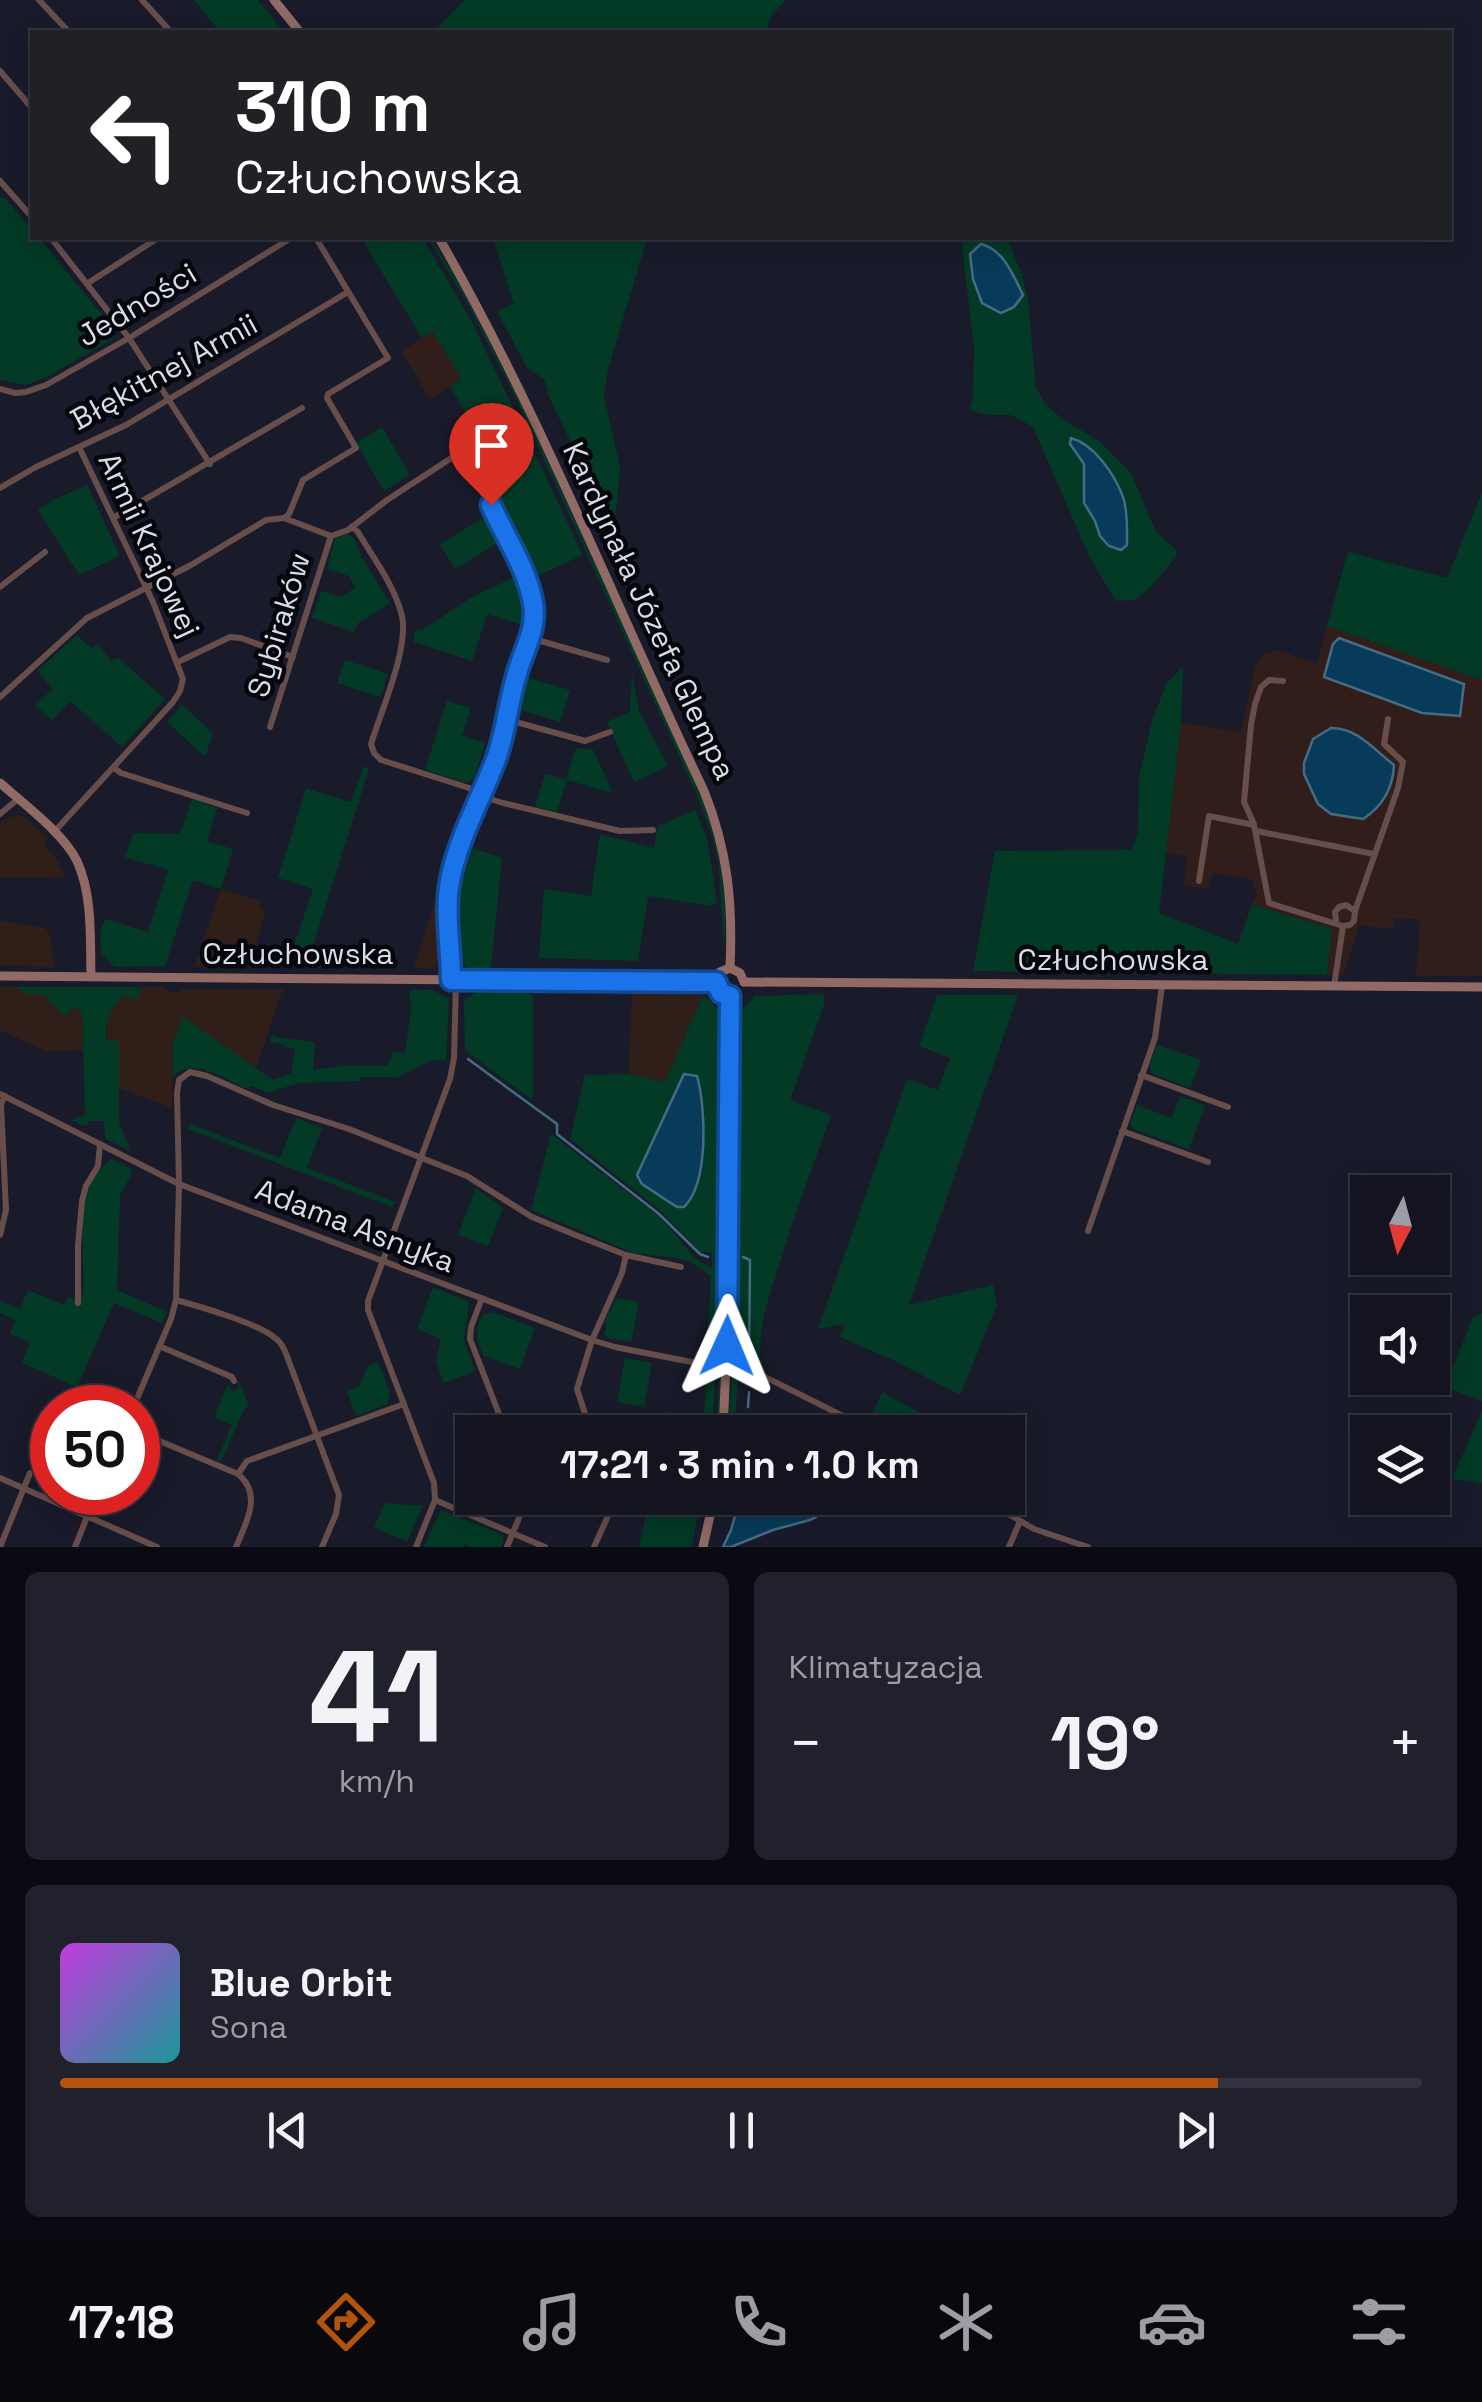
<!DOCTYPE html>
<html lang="pl">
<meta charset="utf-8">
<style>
:root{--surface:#131420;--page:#20212d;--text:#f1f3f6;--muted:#9d9ea5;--line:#32333e;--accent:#b45309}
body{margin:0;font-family:"Space Grotesk",sans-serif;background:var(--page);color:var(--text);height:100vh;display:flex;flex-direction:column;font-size:38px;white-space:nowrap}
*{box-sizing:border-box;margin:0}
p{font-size:32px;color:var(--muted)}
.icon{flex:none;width:55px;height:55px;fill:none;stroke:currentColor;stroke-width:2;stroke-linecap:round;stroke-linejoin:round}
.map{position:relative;height:1547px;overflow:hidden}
.side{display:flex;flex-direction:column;gap:25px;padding:25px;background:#0a0b12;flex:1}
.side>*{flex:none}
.top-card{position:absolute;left:30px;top:30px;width:1422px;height:210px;border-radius:0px;box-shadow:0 5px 25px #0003,0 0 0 2px var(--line);background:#202124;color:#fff;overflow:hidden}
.needle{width:65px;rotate:186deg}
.tools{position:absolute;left:1350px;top:1175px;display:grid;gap:20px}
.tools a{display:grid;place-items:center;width:100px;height:100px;border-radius:0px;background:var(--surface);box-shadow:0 5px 25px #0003,0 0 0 2px var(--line);font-size:50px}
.speed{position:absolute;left:30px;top:1385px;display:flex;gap:20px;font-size:50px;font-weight:700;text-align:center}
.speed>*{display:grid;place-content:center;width:130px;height:130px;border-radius:50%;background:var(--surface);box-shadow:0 5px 25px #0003,0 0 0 2px var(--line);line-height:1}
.speed .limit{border:15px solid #d22;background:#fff;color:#111}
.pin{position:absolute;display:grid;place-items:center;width:85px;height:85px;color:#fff;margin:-102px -42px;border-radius:50% 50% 50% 0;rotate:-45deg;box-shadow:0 0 10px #0007}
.pin .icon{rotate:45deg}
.me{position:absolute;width:110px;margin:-55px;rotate:1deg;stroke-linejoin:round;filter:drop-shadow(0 0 8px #0008)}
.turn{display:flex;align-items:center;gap:35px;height:210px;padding:0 40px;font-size:45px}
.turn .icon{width:130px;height:130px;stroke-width:2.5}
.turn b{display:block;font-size:70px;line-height:85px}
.big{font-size:75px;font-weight:700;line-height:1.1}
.side .widget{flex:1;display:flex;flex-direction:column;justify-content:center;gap:15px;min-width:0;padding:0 35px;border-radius:15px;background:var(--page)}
.side .dial{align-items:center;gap:0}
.dial b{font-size:130px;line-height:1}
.song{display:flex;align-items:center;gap:30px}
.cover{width:120px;height:120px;border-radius:15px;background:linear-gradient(135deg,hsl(290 70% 55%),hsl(180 70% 35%))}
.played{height:10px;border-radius:5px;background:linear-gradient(90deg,var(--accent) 85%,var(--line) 85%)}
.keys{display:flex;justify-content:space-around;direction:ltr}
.heat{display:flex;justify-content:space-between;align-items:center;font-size:55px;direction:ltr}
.side .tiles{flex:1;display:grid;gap:25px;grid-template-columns:1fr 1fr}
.widget:last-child{grid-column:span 2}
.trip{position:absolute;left:455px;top:1415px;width:570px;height:100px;border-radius:0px;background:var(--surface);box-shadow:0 5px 25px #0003,0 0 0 2px var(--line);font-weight:700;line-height:100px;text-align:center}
.dock{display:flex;height:160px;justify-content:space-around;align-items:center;background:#08080d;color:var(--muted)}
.dock .icon{width:70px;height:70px}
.dock .selected{color:var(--accent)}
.dock b{font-size:45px;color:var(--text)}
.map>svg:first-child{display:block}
.commercial{fill:#301f19}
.industrial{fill:#311e1a}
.green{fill:#023a26}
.water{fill:#073b59;stroke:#466c84;stroke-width:2.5}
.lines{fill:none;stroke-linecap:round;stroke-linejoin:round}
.stream{stroke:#466c84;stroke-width:2.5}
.street{stroke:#674e4b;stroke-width:6}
.secondary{stroke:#916a65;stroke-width:9}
.route-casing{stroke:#114b97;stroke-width:25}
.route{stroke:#1a73e8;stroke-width:18}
.labels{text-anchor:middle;stroke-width:9;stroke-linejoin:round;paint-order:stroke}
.street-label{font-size:30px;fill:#dadde7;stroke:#06070d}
</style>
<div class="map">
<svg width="1482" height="1547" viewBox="0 0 1482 1547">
<rect width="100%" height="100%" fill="#191b2b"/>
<g class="commercial">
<polygon points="17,815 26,818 48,839 44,844 58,862 66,878 0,877 0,822 7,818"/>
<polygon points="440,887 443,889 442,956 438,957 436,968 414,968"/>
<polygon points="221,889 262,902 260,909 266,911 249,966 195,966"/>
<polygon points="0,921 45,928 50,935 54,967 0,965"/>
<polygon points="0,987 17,987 25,994 42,994 65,1015 74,1006 82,1013 83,1050 46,1051 0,1030"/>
<polygon points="139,987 162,987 174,993 181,992 182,989 283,989 256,1068 183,1018 173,1042 172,1108 119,1088 119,1041 107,1041 108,1019 114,1004 125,994 141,990"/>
<polygon points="632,992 703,995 665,1082 629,1074"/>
</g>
<g class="industrial">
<polygon points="433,332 462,379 430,399 401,351"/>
<polygon points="1327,626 1482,680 1482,976 1416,976 1420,919 1394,918 1393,929 1359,925 1343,976 1327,975 1331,929 1252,904 1257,894 1254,889 1254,880 1213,873 1208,888 1184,886 1187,856 1165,853 1181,723 1241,732 1255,667 1263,655 1278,650 1317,664"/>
</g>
<g class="green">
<polygon points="194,0 258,0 284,32 220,32"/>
<polygon points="465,0 786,0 771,16 766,32 433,32"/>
<polygon points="0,198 5,198 32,230 32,238 41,240 115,331 113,339 47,377 26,385 0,380"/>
<polygon points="361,238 423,238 473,324 583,555 537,576 502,504 477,462 479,452 486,447 450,386 461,379 433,332 422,338"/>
<path d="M 428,238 L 431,238 L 464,292 L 522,404 L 701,795 C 719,846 729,895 724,950 L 719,868 L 712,836 L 697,795 L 515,396 L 465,299 Z"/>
<polygon points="493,238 647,238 607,373 604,397 620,467 617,505 612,524 618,556 598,512 591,484 549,397 544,379 527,368 497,311 514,304"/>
<path d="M 961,238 L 1007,238 L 1022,275 L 1028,300 L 1036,388 L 1045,403 L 1062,419 L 1099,441 L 1131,473 L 1156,532 L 1176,550 L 1177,556 C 1167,567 1147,595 1133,600 C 1131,600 1118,601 1116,601 L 1090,558 L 1033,427 L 1011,415 L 989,415 L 969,410 L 973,396 L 974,348 Z"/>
<polygon points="382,427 410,475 384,491 356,443"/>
<polygon points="87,485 120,556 79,575 38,510 55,499"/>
<polygon points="1482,493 1482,680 1327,626 1348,552 1447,578"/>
<polygon points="490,514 503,540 455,569 440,544"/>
<polygon points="347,534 355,539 361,556 390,603 357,624 354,632 312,618 321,591 341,597 355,588 349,576 327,569 335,538"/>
<path d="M 519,575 C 528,594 528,605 522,625 L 487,614 L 472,661 L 414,642 L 414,631 L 424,629 L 472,597 Z"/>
<polygon points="77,635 91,648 98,644 111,661 118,658 165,699 122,747 70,701 52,720 35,705 53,689 37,671"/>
<polygon points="345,660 388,674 380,697 337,683"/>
<polygon points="1183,667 1181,723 1159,913 1238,944 1252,904 1332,929 1327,975 973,971 995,851 1132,850 1138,833 1139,777 1152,721 1166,684"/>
<polygon points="632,672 639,711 668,766 634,782 607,722 630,712"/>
<polygon points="525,677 570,690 560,722 521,710 516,701"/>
<polygon points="447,701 471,708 462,736 485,743 474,779 466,783 425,770"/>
<polygon points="182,705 213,733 205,757 167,722"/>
<polygon points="576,748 593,750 612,791 609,792 567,780 557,812 535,807 545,774 566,779"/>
<polygon points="364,766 369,769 306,967 287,967 313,889 278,878 306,788 351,802"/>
<polygon points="192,799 217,808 207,841 233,849 221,889 193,880 165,966 115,967 101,953 100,933 105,919 148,932 168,870 125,857 133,833 180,834"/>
<polygon points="695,810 707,838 717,901 712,906 648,896 638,961 539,958 544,889 591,896 600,834 654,848 658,826"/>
<polygon points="473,848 502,858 491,968 468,968 459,957 460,889"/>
<path d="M 17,987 L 135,987 L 142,990 L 135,1000 L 125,995 C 110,1008 104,1022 107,1041 L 119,1041 L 119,1122 L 131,1152 L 106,1139 L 103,1121 L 89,1121 L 87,1125 L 81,1125 L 71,1120 L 85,1115 L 82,1013 L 74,1006 L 65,1016 L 43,994 L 24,994 Z"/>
<path d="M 410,990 L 433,990 L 449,999 L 446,1061 L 433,1060 L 397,1077 L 361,1077 L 359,1081 L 299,1083 L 268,1093 L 252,1086 L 247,1089 C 222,1078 194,1056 173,1077 L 173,1042 L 183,1017 L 273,1080 L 291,1074 L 295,1049 L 285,1047 L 283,1044 L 270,1042 L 272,1034 L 274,1037 L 315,1042 L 313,1070 L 342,1066 L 387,1066 L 393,1052 L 405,1053 L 412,1002 L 409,1001 Z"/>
<polygon points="476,992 529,993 533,996 533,1100 465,1051 464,1000"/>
<path d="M 824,994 L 824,1005 L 790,1100 L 831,1115 C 814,1164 795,1212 780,1262 C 768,1301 757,1326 761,1368 L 739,1362 L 734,1432 L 728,1432 L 732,1375 L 736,1016 L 755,996 Z"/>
<polygon points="703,995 716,1007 718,1011 715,1374 712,1432 664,1432 669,1412 704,1418 707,1371 711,1365 706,1358 711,1276 691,1262 676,1258 633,1253 531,1210 551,1134 660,1217 695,1258 712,1268 712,1253 700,1252 661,1211 570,1139 585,1075 629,1074 665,1082"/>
<polygon points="937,995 1018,995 909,1305 993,1285 997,1305 960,1395 895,1361 840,1337 844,1324 818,1329 907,1079 938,1090 950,1058 919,1046"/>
<polygon points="1157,1045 1201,1060 1190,1088 1153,1074 1149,1068"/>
<polygon points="722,1051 725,1054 724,1287 719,1432 716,1432 720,1370"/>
<polygon points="1180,1096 1205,1105 1189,1149 1133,1129 1130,1124 1137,1105 1172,1118"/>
<polygon points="296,1118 322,1128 307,1168 395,1202 392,1207 188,1129 190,1124 280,1158"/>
<path d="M 112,1159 L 131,1169 L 132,1173 L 120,1195 L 117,1290 L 167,1312 L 162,1323 L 114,1303 L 77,1387 L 22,1363 L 30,1342 L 10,1334 L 15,1320 L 0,1313 L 0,1301 L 20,1309 L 28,1290 L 64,1305 L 68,1297 L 74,1299 L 83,1294 C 86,1252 70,1186 112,1159 Z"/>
<polygon points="476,1188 503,1208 488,1246 458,1235"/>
<polygon points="433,1287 467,1301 469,1304 464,1340 475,1371 444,1383 436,1362 441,1339 417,1329"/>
<polygon points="617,1298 639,1302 631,1342 608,1338 604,1334 607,1325 604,1322"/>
<path d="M 493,1312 L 535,1328 L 520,1369 L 484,1356 C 476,1342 474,1329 483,1315 Z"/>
<polygon points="1482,1313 1482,1401 1445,1387 1473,1317"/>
<polygon points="625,1358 652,1363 644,1407 617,1402"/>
<polygon points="378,1362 390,1393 387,1404 356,1416 347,1391 359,1386 368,1366"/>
<polygon points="239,1381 249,1407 244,1409 221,1461 217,1460 232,1425 214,1417 227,1386 229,1385 232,1391 239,1388 237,1382"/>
<polygon points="882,1392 946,1427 944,1432 880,1432 876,1430 871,1418"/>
<polygon points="1482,1411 1482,1483 1452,1479"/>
<polygon points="650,1498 702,1498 691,1547 639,1547"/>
<polygon points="385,1503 423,1506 407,1541 374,1528"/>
<polygon points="441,1510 504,1535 502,1547 472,1547 465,1544 463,1547 424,1547"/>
</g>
<g class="water">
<path d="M 981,244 C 1004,250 1013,275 1023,295 L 1014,307 L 1001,313 L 982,303 L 973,279 L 970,254 Z"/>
<path d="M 1071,438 C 1094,444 1115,475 1123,497 C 1128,511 1127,530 1127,545 L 1121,550 L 1109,546 L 1100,536 L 1095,521 L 1084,503 L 1084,464 L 1070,444 Z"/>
<polygon points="1339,638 1464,684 1460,716 1422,713 1324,677 1333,644"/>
<path d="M 1331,728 C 1358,728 1373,749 1394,765 C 1393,789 1383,806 1363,819 L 1331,814 L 1318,804 L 1304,774 L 1304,763 L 1313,739 Z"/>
<path d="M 684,1074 L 697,1076 C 706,1108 709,1183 684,1207 L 677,1207 L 642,1184 L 637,1175 Z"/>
<polygon points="740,1498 819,1498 821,1503 816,1517 810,1520 773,1530 731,1547 723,1547 731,1530"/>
</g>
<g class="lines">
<g class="stream">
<polyline points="468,1059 557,1124 557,1134 659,1214 700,1254 708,1257"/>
<polyline points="743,1257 750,1260 749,1364"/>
<polyline points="748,1407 749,1392"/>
</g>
<g class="street">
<polyline points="39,0 69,32"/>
<polyline points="142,0 171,32"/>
<polyline points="0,71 32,108"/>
<polyline points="0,181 32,217"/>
<polyline points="51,238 129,338 210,464"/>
<polyline points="88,283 158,238"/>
<polyline points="0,389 15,393 26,392 46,385 129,338 291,238"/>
<polyline points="0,488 36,467 126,425 348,292"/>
<polyline points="113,518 302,408"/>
<polyline points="284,518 331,536 348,530 387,500 476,442"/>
<path d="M 352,527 L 358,532 C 373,558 395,586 402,616 C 409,649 381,711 371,744 L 374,753 L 381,760 L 469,788 L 480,796 L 503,803 L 620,831 L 653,830"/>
<polyline points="0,587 45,552"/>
<polyline points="530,638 607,660"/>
<polyline points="178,662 230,637 241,638 293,657"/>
<polyline points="0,697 87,618 191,565 266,520 284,518 289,514 303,480 356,448 327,398 328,394 388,358 316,238"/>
<polyline points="508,720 585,741 610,732"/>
<polyline points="270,727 331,536"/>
<polyline points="114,768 121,773 247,813"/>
<polyline points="0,814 18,799"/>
<polyline points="1254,824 1244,802 1251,725 1255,704 1261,687 1269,680 1283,681"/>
<polyline points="1256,831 1374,854"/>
<polyline points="54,832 173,702 180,691 183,679 153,602 79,447"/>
<polyline points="1199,881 1209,816 1254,825 1269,903 1343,926"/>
<polyline points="1336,921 1335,912 1339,907 1346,905 1355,911"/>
<path d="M 451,979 C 451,947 444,911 451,880 C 459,837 481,799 496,758 C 506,734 508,709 514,684 C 519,662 533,641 534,619 C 536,577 482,488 457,455"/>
<polyline points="1334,986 1343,926 1350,925 1354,921 1355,911 1398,788 1403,762 1384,744 1388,719"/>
<polyline points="1141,1075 1228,1107"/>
<polyline points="0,1094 179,1184 592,1340 615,1347 707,1365"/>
<polyline points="1122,1131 1208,1162"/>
<polyline points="1088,1231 1155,1038 1162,986"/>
<polyline points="0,1235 6,1210 1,1104 5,1096"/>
<polyline points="482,1298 471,1327 470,1339 506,1432"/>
<path d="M 176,1300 C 198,1306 260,1324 275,1338 C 279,1340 283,1347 285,1351 L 339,1495 L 336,1514 L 322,1547"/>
<polyline points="78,1303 78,1245 82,1201 86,1186 98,1166 100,1144"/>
<polyline points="159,1346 232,1377 234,1381"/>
<polyline points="745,1371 759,1374 875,1432"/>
<polyline points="133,1408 171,1319 176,1300 179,1184 177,1093 179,1080 190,1072 207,1076 273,1105 349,1129 467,1176 532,1217 578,1236 626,1255 681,1267"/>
<path d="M 138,1432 L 238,1474 C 263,1494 246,1523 236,1547"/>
<polyline points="591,1432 577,1389 592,1340 622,1273 626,1255"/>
<polyline points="238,1474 247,1461 404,1404"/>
<polyline points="0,1478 157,1547"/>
<polyline points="981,1498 1034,1529 1088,1547"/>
<polyline points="435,1500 545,1547"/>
<polyline points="0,1547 30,1473"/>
<polyline points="75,1547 87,1517"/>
<polyline points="416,1547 435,1500 434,1483 368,1310 368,1301 450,1079 454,1058 456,980"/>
<polyline points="507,1547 522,1511 525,1498"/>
<polyline points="594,1547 608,1516 613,1498"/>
<polyline points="1009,1547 1020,1521"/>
</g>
<g class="secondary">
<polyline points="274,0 300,32"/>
<path d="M 439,238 C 541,415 616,607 704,791 C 728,851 733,903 730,968"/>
<path d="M 0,783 C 23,803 64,834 77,861 C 93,896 90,940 91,977"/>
<polyline points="0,976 716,982"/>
<polyline points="716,982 720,972 730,968 740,973 744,982"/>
<polyline points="744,982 1482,987"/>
<polyline points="723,1432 728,1317 730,996"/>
<polyline points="703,1547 714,1498"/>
</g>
</g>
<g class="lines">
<defs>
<path id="route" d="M 491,505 C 505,537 527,568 533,603 C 538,630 522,652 516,677 C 508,704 506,732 496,759 C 481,799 458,838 450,881 C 444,912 451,948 451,980 L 716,982 L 721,993 L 730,996 L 727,1346"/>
</defs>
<use href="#route" class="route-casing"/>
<use href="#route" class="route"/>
</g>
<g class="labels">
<g class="street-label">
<text transform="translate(137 305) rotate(-31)" y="10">Jedności</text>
<text transform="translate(164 372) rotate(-29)" y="10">Błękitnej Armii</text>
<text transform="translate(149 545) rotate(65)" y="10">Armii Krajowej</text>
<text transform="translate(649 611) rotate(65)" y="10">Kardynała Józefa Glempa</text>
<text transform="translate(279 625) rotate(-73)" y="10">Sybiraków</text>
<text x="298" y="964">Człuchowska</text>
<text x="1113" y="970">Człuchowska</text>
<text transform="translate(355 1226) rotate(21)" y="10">Adama Asnyka</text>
</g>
</g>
</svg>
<div class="tools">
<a><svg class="needle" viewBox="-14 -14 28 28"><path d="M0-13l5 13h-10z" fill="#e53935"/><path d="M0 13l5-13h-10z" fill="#9d9ea5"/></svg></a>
<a><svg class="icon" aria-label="sound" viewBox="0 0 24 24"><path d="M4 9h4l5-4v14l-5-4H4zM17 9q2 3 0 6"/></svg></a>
<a><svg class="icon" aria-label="layers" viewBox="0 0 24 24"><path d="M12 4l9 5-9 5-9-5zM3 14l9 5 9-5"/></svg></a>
</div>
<div class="speed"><div class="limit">50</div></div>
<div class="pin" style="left:491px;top:505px;background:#d93025"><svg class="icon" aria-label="arrive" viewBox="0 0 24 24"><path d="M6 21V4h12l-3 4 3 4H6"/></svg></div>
<svg class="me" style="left:727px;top:1346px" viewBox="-20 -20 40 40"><path d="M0-17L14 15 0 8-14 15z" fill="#1a73e8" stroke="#fff" stroke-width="4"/></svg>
<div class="trip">17:21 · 3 min · 1.0 km</div>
<div class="top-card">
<div class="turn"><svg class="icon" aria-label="left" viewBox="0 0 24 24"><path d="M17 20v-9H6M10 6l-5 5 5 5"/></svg><div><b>310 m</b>Człuchowska</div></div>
</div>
</div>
<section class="side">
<div class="tiles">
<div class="widget dial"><b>41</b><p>km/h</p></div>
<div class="widget"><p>Klimatyzacja</p>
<div class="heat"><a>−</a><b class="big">19°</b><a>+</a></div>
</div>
<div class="widget">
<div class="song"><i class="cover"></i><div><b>Blue Orbit</b><p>Sona</p></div></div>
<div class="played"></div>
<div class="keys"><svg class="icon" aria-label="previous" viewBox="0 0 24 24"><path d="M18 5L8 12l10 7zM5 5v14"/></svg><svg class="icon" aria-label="pause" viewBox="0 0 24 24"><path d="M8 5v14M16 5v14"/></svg><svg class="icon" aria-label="next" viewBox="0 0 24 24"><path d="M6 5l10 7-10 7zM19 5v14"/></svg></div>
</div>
</div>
</section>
<nav class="dock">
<b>17:18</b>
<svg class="icon selected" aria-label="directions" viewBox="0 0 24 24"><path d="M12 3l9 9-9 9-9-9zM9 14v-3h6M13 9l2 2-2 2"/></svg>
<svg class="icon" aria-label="music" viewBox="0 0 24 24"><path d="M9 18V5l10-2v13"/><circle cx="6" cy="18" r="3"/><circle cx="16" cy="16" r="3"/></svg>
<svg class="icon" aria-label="phone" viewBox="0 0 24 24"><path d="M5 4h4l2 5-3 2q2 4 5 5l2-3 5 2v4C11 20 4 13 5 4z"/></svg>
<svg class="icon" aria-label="climate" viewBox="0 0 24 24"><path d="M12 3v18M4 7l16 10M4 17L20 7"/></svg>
<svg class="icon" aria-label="car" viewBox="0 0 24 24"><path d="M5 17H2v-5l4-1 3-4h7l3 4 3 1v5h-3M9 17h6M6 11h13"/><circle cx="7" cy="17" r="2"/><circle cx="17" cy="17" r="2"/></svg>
<svg class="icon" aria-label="filters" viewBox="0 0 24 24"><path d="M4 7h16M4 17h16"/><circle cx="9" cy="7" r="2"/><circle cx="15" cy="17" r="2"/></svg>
</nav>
